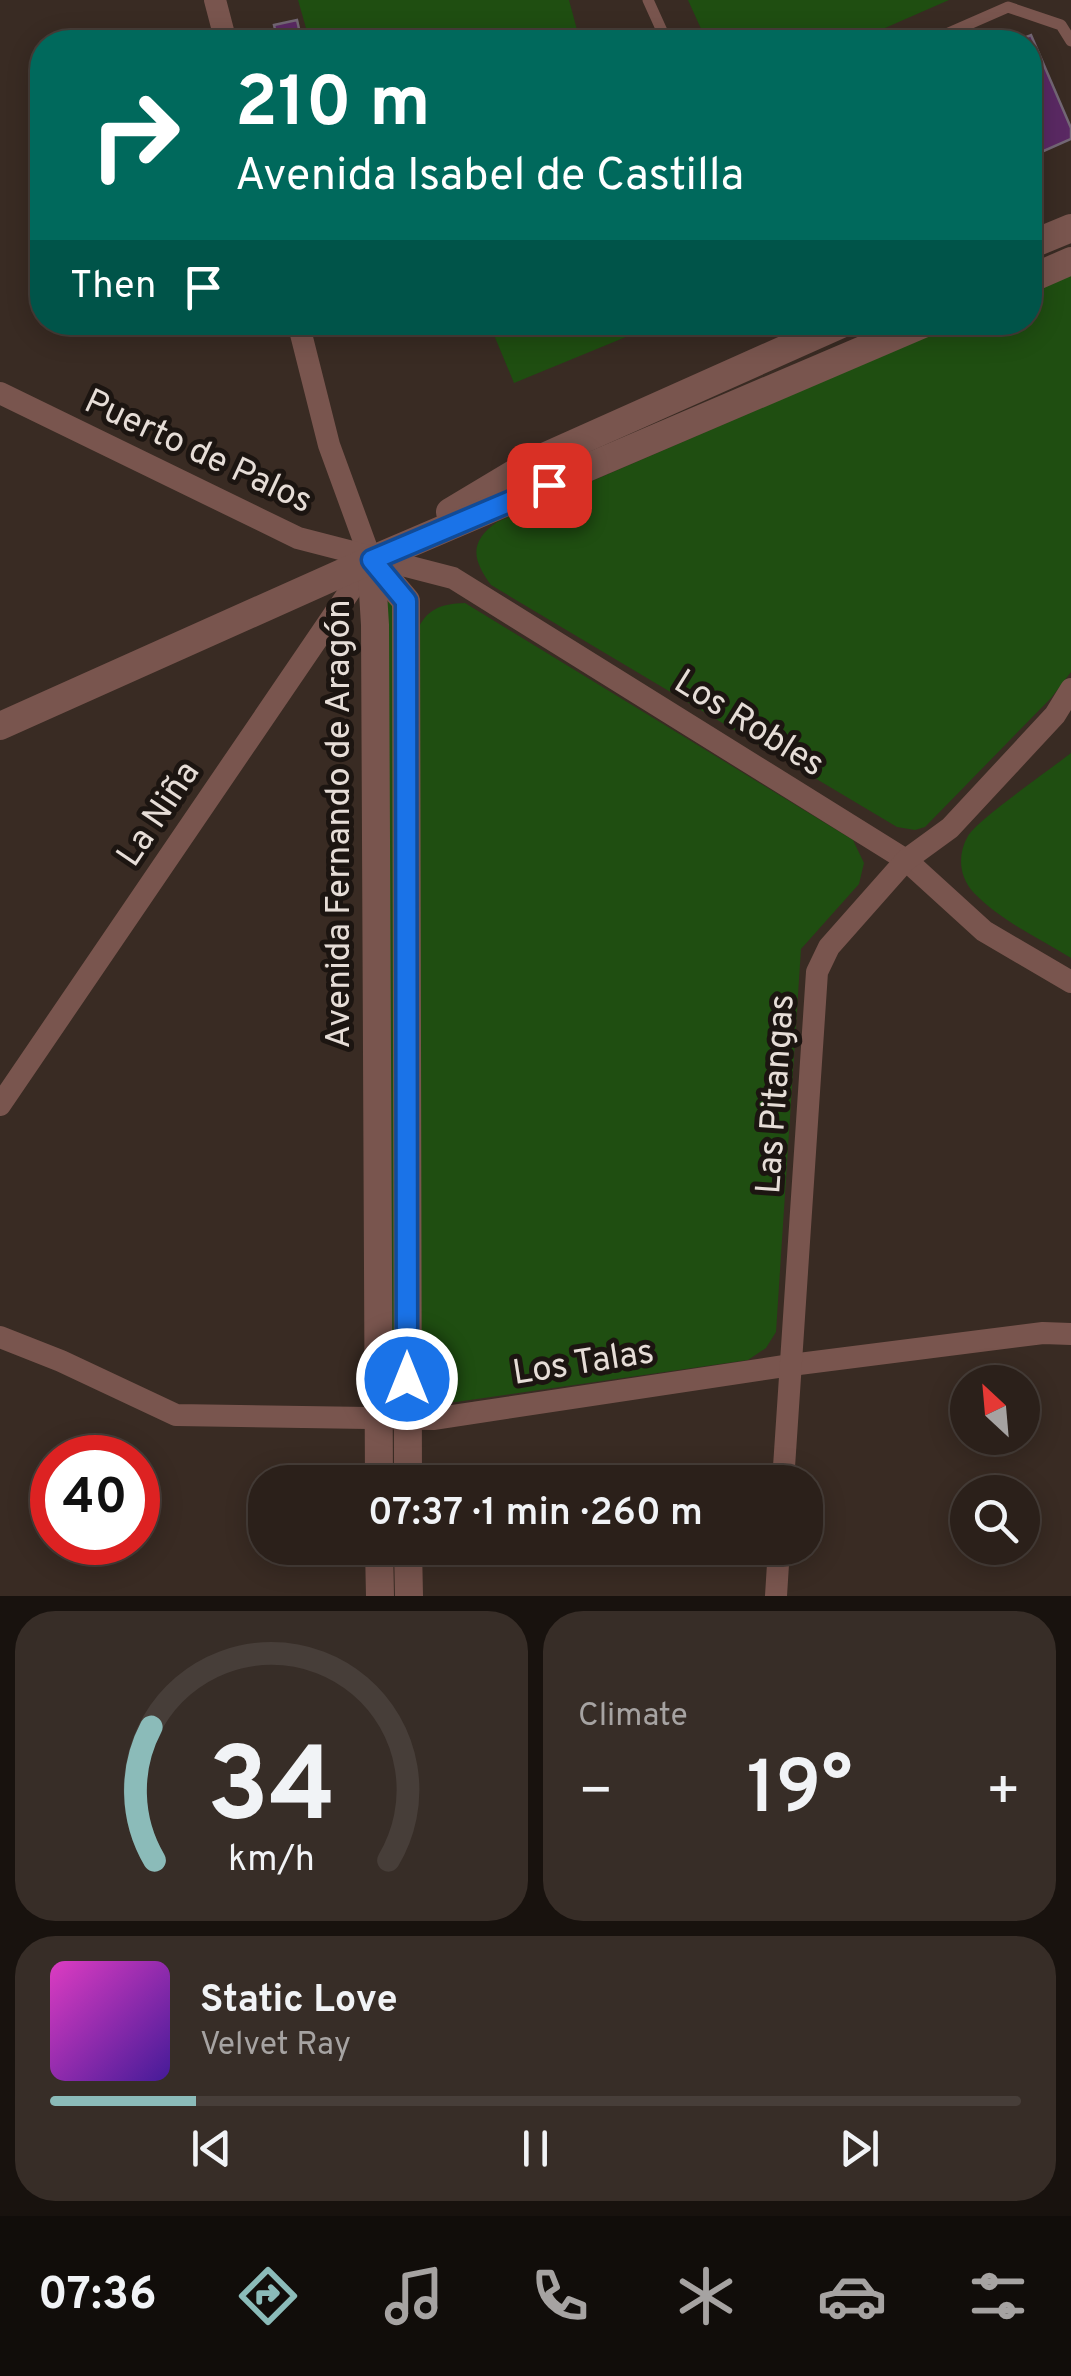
<!DOCTYPE html>
<meta charset="utf-8">
<style>
:root{--surface:#2b201a;--page:#372d27;--text:#f1f3f6;--muted:#a6a3a2;--line:#473e39;--accent:#8bbbb9}
body{margin:0;font-family:Overpass,sans-serif;background:var(--page);color:var(--text);height:100vh;display:flex;flex-direction:column;font-size:38px;white-space:nowrap}
*{box-sizing:border-box;margin:0}
p{font-size:32px;color:var(--muted)}
.icon{flex:none;width:55px;height:55px;fill:none;stroke:currentColor;stroke-width:2;stroke-linecap:round;stroke-linejoin:round}
.map{position:relative;height:1596px;overflow:hidden}
.details{display:flex;flex-direction:column;gap:15px;padding:15px;background:#18120e;flex:1}
.details>*{flex:none}
.hud{position:absolute;left:30px;top:30px;width:1012px;height:305px;border-radius:40px;box-shadow:0 5px 25px #0003,0 0 0 2px var(--line);background:#00695c;color:#fff;overflow:hidden}
.needle{width:65px;rotate:334deg}
.buttons{position:absolute;left:950px;top:1365px;display:grid;gap:20px}
.buttons a{display:grid;place-items:center;width:90px;height:90px;border-radius:50%;background:var(--surface);box-shadow:0 5px 25px #0003,0 0 0 2px var(--line);font-size:50px}
.speed{position:absolute;left:30px;top:1435px;display:flex;gap:20px;font-size:50px;font-weight:700;text-align:center}
.speed>*{display:grid;place-content:center;width:130px;height:130px;border-radius:50%;background:var(--surface);box-shadow:0 5px 25px #0003,0 0 0 2px var(--line);line-height:1}
.speed .limit{border:15px solid #d22;background:#fff;color:#111}
.pin{position:absolute;display:grid;place-items:center;width:85px;height:85px;color:#fff;margin:-42px;border-radius:20px;box-shadow:0 5px 15px #0006}
.me{position:absolute;width:110px;margin:-55px;rotate:0deg;stroke-linejoin:round;filter:drop-shadow(0 0 8px #0008)}
.turn{display:flex;align-items:center;gap:35px;height:210px;padding:0 40px;font-size:45px}
.turn .icon{width:130px;height:130px;stroke-width:2.5}
.turn b{display:block;font-size:70px;line-height:85px}
.then{display:flex;align-items:center;height:95px;padding:0 40px;background:#0003;gap:20px;font-size:38px}
.big{font-size:75px;font-weight:600;line-height:1.1}
.details .card{flex:1;display:flex;flex-direction:column;justify-content:center;gap:15px;min-width:0;padding:0 35px;border-radius:40px;background:var(--page)}
.details .dial{align-items:center;gap:0}
.dial svg{height:260px;overflow:visible;fill:none;stroke:var(--line);stroke-width:7;stroke-linecap:round;text-anchor:middle}
.dial text{fill:var(--text);stroke:none}
.song{display:flex;align-items:center;gap:30px}
.cover{width:120px;height:120px;border-radius:15px;background:linear-gradient(135deg,hsl(310 70% 55%),hsl(260 70% 35%))}
.played{height:10px;border-radius:5px;background:linear-gradient(90deg,var(--accent) 15%,var(--line) 15%)}
.keys{display:flex;justify-content:space-around;direction:ltr}
.heat{display:flex;justify-content:space-between;align-items:center;font-size:55px;direction:ltr}
.details .tiles{flex:1;display:grid;gap:15px;grid-template-columns:1fr 1fr}
.card:last-child{grid-column:span 2}
.trip{position:absolute;left:248px;top:1465px;width:575px;height:100px;border-radius:40px;background:var(--surface);box-shadow:0 5px 25px #0003,0 0 0 2px var(--line);font-weight:600;line-height:100px;text-align:center}
.menu{display:flex;height:160px;justify-content:space-around;align-items:center;background:#110d0a;color:var(--muted)}
.menu .icon{width:70px;height:70px}
.menu .current{color:var(--accent)}
.menu b{font-size:45px;color:var(--text)}
.map>svg:first-child{display:block}
.green{fill:#1f4e11}
.building{fill:#5a2963;stroke:#736775;stroke-width:2.5}
.lines{fill:none;stroke-linecap:round;stroke-linejoin:round}
.service{stroke:#79554e;stroke-width:11}
.minor{stroke:#79554e;stroke-width:22}
.tertiary{stroke:#79554e;stroke-width:28}
.route-casing{stroke:#114b97;stroke-width:25}
.route{stroke:#1a73e8;stroke-width:18}
.labels{text-anchor:middle;stroke-width:10;stroke-linejoin:round;paint-order:stroke}
.street-label{font-size:35px;fill:#e6ddd7;stroke:#1c1511}
</style>
<div class="map">
<svg width="1071" height="1596" viewBox="0 0 1071 1596">
<rect width="100%" height="100%" fill="#392b23"/>
<g class="green">
<polygon points="298,0 569,0 580,41 310,42"/>
<polygon points="688,0 949,0 853,42 707,42"/>
<path d="M 1071,274 L 1071,672 L 1051,698 L 925,827 L 915,830 L 897,827 L 491,585 C 472,559 469,542 497,522 L 958,323 L 1030,322 L 1030,291 Z"/>
<polygon points="489,323 660,323 514,383"/>
<polygon points="391,601 393,601 396,1388 391,1388 387,602"/>
<path d="M 465,603 L 853,840 L 864,863 L 859,884 L 801,949 L 776,1332 L 766,1348 L 748,1360 L 456,1402 C 436,1401 429,1395 421,1377 L 416,633 C 426,609 440,604 465,603 Z"/>
<path d="M 1071,753 L 1071,958 C 1039,938 1001,921 974,893 C 959,877 957,855 968,836 C 978,819 1051,769 1071,753 Z"/>
</g>
<g class="building">
<polygon points="297,20 302,42 278,42 274,25"/>
<polygon points="1031,35 1071,128 1071,139 1030,157 1030,42 1014,42"/>
</g>
<g class="lines">
<g class="service">
<polyline points="648,0 667,42"/>
<polyline points="928,42 1008,7 1061,25 1071,41"/>
<polyline points="794,322 803,341"/>
</g>
<g class="minor">
<polyline points="215,0 226,42"/>
<polyline points="298,322 329,445 371,560"/>
<polyline points="0,393 298,538 453,578 906,860 984,931 1071,982"/>
<polyline points="0,1105 371,560"/>
<polyline points="0,1337 61,1361 176,1415 433,1419 791,1365 1043,1333 1071,1334"/>
<polyline points="783,1482 817,972 829,947 906,860 950,828 1055,715 1071,689"/>
<polyline points="776,1596 779,1548"/>
</g>
<g class="tertiary">
<polyline points="1030,245 1071,228"/>
<polyline points="1030,279 1071,261"/>
<polyline points="450,512 537,460 846,322"/>
<polyline points="371,560 406,601 408,1482"/>
<polyline points="371,560 375,625 379,1482"/>
<polyline points="0,726 371,560 928,322"/>
<polyline points="379,1548 380,1596"/>
<polyline points="408,1548 409,1596"/>
</g>
</g>
<g class="lines">
<defs>
<polyline id="route" points="407,1379 406,601 372,560 549,485"/>
</defs>
<use href="#route" class="route-casing"/>
<use href="#route" class="route"/>
</g>
<g class="labels">
<g class="street-label">
<text transform="translate(199 450) rotate(25)" y="12">Puerto de Palos</text>
<text transform="translate(750 722) rotate(32)" y="12">Los Robles</text>
<text transform="translate(157 813) rotate(-56)" y="12">La Niña</text>
<text transform="translate(337 824) rotate(-90)" y="12">Avenida Fernando de Aragón</text>
<text transform="translate(774 1094) rotate(-86)" y="12">Las Pitangas</text>
<text transform="translate(583 1361) rotate(-9)" y="12">Los Talas</text>
</g>
</g>
</svg>
<div class="buttons">
<a><svg class="needle" viewBox="-14 -14 28 28"><path d="M0-13l5 13h-10z" fill="#e53935"/><path d="M0 13l5-13h-10z" fill="#a6a3a2"/></svg></a>
<a><svg class="icon" aria-label="search" viewBox="0 0 24 24"><circle cx="10" cy="10" r="6"/><path d="M15 15l6 6"/></svg></a>
</div>
<div class="speed"><div class="limit">40</div></div>
<div class="pin" style="left:549px;top:485px;background:#d93025"><svg class="icon" aria-label="arrive" viewBox="0 0 24 24"><path d="M6 21V4h12l-3 4 3 4H6"/></svg></div>
<svg class="me" style="left:407px;top:1379px" viewBox="-20 -20 40 40"><circle r="17" fill="#1a73e8" stroke="#fff" stroke-width="3"/><path d="M0-11L8 9 0 5-8 9z" fill="#fff"/></svg>
<div class="trip">07:37 · 1 min · 260 m</div>
<div class="hud">
<div class="turn"><svg class="icon" aria-label="right" viewBox="0 0 24 24"><path d="M7 20v-9h11M14 6l5 5-5 5"/></svg><div><b>210 m</b>Avenida Isabel de Castilla</div></div>
<div class="then">Then<svg class="icon" aria-label="arrive" viewBox="0 0 24 24"><path d="M6 21V4h12l-3 4 3 4H6"/></svg></div>
</div>
</div>
<section class="details">
<div class="tiles">
<div class="card dial"><svg viewBox="0 0 100 80">
<path d="M14 69A42 42 0 1 1 86 69"/>
<path d="M14 69A42 42 0 0 1 13 28" stroke="#8bbbb9"/>
<text x="50" y="56" font-size="32" font-weight="700">34</text>
<text x="50" y="72" font-size="11">km/h</text>
</svg></div>
<div class="card"><p>Climate</p>
<div class="heat"><a>−</a><b class="big">19°</b><a>+</a></div>
</div>
<div class="card">
<div class="song"><i class="cover"></i><div><b>Static Love</b><p>Velvet Ray</p></div></div>
<div class="played"></div>
<div class="keys"><svg class="icon" aria-label="previous" viewBox="0 0 24 24"><path d="M18 5L8 12l10 7zM5 5v14"/></svg><svg class="icon" aria-label="pause" viewBox="0 0 24 24"><path d="M8 5v14M16 5v14"/></svg><svg class="icon" aria-label="next" viewBox="0 0 24 24"><path d="M6 5l10 7-10 7zM19 5v14"/></svg></div>
</div>
</div>
</section>
<nav class="menu">
<b>07:36</b>
<svg class="icon current" aria-label="directions" viewBox="0 0 24 24"><path d="M12 3l9 9-9 9-9-9zM9 14v-3h6M13 9l2 2-2 2"/></svg>
<svg class="icon" aria-label="music" viewBox="0 0 24 24"><path d="M9 18V5l10-2v13"/><circle cx="6" cy="18" r="3"/><circle cx="16" cy="16" r="3"/></svg>
<svg class="icon" aria-label="phone" viewBox="0 0 24 24"><path d="M5 4h4l2 5-3 2q2 4 5 5l2-3 5 2v4C11 20 4 13 5 4z"/></svg>
<svg class="icon" aria-label="climate" viewBox="0 0 24 24"><path d="M12 3v18M4 7l16 10M4 17L20 7"/></svg>
<svg class="icon" aria-label="car" viewBox="0 0 24 24"><path d="M5 17H2v-5l4-1 3-4h7l3 4 3 1v5h-3M9 17h6M6 11h13"/><circle cx="7" cy="17" r="2"/><circle cx="17" cy="17" r="2"/></svg>
<svg class="icon" aria-label="filters" viewBox="0 0 24 24"><path d="M4 7h16M4 17h16"/><circle cx="9" cy="7" r="2"/><circle cx="15" cy="17" r="2"/></svg>
</nav>
